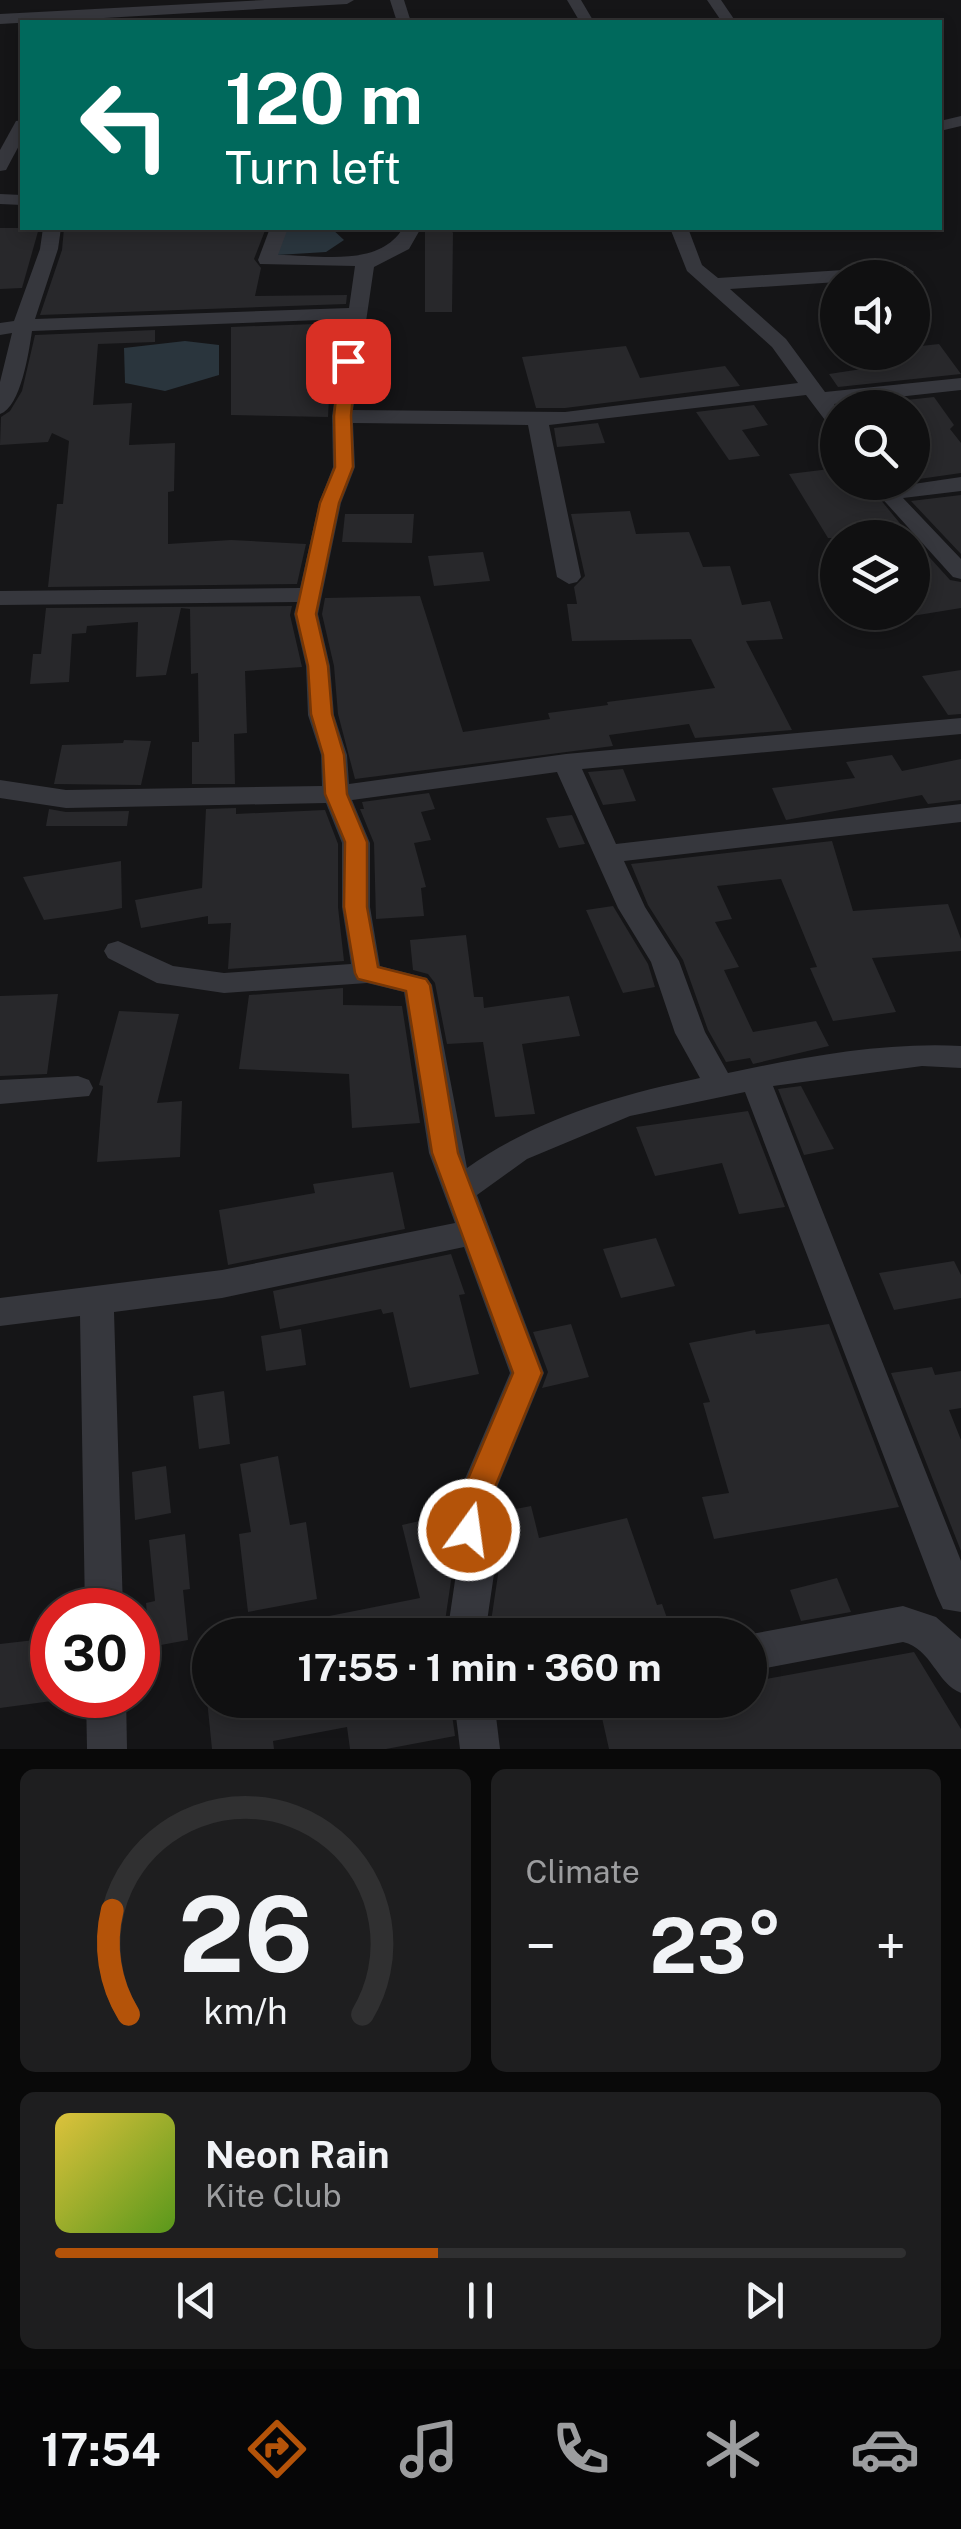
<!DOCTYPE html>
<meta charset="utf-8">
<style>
:root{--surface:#101011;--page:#1e1e1f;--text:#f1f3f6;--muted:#9c9d9f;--line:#303031;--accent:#b45309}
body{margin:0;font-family:"Public Sans",sans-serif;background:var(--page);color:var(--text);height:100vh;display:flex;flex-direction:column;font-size:38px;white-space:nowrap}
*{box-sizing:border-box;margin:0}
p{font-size:32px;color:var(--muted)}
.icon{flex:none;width:55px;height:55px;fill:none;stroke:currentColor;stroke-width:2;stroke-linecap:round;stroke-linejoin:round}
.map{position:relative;height:1749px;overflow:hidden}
.sheet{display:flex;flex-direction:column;gap:20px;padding:20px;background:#090909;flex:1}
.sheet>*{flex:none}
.banner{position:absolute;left:20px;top:20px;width:922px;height:210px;border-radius:0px;box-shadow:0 5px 15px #0003,0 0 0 2px var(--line);background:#00695c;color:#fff;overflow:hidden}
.tools{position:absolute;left:820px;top:260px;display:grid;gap:20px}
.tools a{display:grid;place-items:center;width:110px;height:110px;border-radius:50%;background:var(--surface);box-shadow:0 5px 15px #0003,0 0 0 2px var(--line);font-size:50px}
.speed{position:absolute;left:30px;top:1588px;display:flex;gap:20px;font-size:50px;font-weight:700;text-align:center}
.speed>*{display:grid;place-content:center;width:130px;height:130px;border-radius:50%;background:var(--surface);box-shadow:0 5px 15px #0003,0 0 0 2px var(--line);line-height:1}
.speed .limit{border:15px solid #d22;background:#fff;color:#111}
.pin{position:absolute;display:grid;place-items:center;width:85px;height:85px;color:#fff;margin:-42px;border-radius:20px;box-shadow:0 5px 15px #0006}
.me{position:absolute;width:110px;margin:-55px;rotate:14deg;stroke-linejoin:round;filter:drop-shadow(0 0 8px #0008)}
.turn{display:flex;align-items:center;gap:35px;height:210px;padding:0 40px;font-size:45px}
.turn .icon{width:130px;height:130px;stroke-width:2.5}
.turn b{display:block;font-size:70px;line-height:85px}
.big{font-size:75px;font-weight:700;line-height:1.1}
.sheet .card{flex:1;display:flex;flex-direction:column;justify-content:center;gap:15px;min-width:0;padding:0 35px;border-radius:15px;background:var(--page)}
.sheet .dial{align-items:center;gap:0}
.dial svg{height:260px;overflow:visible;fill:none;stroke:var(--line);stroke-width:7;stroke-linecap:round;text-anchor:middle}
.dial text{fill:var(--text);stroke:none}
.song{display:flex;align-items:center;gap:30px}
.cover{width:120px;height:120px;border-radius:15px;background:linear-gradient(135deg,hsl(50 70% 55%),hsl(90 70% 35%))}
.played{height:10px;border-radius:5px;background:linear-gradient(90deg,var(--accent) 45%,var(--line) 45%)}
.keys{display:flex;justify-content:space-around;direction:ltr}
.heat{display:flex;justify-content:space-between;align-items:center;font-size:55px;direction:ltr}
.sheet .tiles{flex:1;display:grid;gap:20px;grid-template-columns:1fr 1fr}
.card:last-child{grid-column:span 2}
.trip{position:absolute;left:192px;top:1618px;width:575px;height:100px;border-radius:50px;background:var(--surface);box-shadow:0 5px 15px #0003,0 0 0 2px var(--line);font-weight:700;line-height:100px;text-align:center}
.dock{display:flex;height:160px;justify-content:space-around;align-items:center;background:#060607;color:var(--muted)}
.dock .icon{width:70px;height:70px}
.dock .active{color:var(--accent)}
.dock b{font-size:45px;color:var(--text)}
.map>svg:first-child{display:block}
.water{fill:#2a353d}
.building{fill:#28282b}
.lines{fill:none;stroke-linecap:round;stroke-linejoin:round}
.minor{fill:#36373d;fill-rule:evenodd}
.route{fill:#b45309;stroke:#753606;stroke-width:2.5}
</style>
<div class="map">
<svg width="961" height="1749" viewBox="0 0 961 1749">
<rect width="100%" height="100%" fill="#151517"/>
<g class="water">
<polygon points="271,228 331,228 344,240 326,252 277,255"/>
<polygon points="185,341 219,345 219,375 165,391 125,383 124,348"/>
</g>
<g class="building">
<polygon points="0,228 39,228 22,288 0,289"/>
<polygon points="64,228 266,228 254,259 261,268 255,296 347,295 346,304 40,315 62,250"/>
<polygon points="425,228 450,228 453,233 452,312 425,312"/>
<polygon points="343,323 330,379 328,417 231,415 231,327"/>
<polygon points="155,330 155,342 98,344 93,405 132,403 129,445 175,443 174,491 168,492 168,544 231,540 306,544 297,584 48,587 57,504 63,504 69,441 52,433 48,442 0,445 1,417 10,411 22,391 35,335"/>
<polygon points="939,344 961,374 838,387 829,374 901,363 893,352 912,352 912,347"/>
<polygon points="626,346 640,378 725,366 740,386 565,408 536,408 522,357"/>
<polygon points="934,397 954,425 950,429 961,443 961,473 912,480 912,408 852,406"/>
<polygon points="754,405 768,425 742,430 760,456 729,460 696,412"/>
<polygon points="598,423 605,443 557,447 554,428"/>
<polygon points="838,468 838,482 866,482 912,538 828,538 789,474"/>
<polygon points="961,495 961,554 911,501"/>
<polygon points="630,511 636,534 689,532 703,567 730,566 742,605 770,601 783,639 746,641 792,730 695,738 689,724 609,735 613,746 355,779 338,714 334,666 322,614 325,598 420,596 463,732 550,719 548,713 608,705 607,702 715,688 691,639 572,641 567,604 577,604 574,587 585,576 571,514"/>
<polygon points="345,514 414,514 412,543 342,542"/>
<polygon points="912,538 950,580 961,582 961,608 912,616"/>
<polygon points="483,552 490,581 434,586 428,556"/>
<polygon points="292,606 290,615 302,667 245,671 247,733 234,734 235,784 192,784 192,742 199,742 198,673 191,674 190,609 181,608 166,675 136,677 138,622 87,626 86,633 72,634 69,682 30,684 33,654 41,654 46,608"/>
<polygon points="961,670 961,714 948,715 922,676"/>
<polygon points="124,740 151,741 141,785 54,784 62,745 123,743"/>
<polygon points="892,755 902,771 961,759 961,800 928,804 922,795 786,820 772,788 855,778 846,762"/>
<polygon points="623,769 636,801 603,805 588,772"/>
<polygon points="429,793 435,809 421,812 431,840 414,843 426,887 421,888 424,916 376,919 374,843 360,809 364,809 362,802"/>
<polygon points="236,808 236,814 325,810 338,844 338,907 344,961 228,969 231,923 208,924 208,916 141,928 135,900 202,888 206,809"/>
<polygon points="49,809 66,812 129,811 127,826 46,826"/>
<polygon points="572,815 585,844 559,848 546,818"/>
<polygon points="832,841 853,911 948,904 961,939 961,951 872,958 896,1012 833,1021 810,968 817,967 781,879 717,886 732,919 715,922 739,967 724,970 753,1032 816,1021 829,1046 753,1064 750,1058 726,1062 708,1030 683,960 648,905 631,864"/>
<polygon points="121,861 122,908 107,911 44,920 23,877"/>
<polygon points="613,906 648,964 655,987 623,993 586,910"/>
<polygon points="466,935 474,997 483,997 484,1008 569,996 580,1036 522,1044 535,1114 495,1117 483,1042 447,1044 435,983 428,974 413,970 410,940"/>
<polygon points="343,988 343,1005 402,1006 420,1123 352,1128 349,1074 239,1069 249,995"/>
<polygon points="58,994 47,1074 0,1076 0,996"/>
<polygon points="119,1011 179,1014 157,1103 182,1101 180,1157 97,1162 103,1086 99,1085"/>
<polygon points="801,1086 834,1149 804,1155 778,1089"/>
<polygon points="748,1111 785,1207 739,1214 722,1163 655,1176 636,1127"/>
<polygon points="393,1172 405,1229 228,1265 219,1210 315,1193 313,1184"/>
<polygon points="656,1238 675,1286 621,1298 603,1249"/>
<polygon points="451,1254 465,1294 459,1295 479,1374 410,1388 393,1312 383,1314 381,1309 280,1329 273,1291"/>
<polygon points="954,1261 961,1275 961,1298 894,1310 879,1273"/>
<polygon points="571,1324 589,1377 542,1388 548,1372 533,1332"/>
<polygon points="829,1324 899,1507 714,1539 702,1497 729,1493 703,1403 710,1402 689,1343 755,1330 756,1334"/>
<polygon points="301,1329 306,1365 266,1371 261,1336"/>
<polygon points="932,1367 935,1375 961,1371 961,1408 949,1410 961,1440 961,1551 891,1373"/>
<polygon points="224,1391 230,1444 199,1449 193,1396"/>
<polygon points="278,1456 290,1525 306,1522 317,1599 248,1612 239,1534 251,1532 240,1464"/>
<polygon points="166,1466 171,1513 135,1520 132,1472"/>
<polygon points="531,1506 539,1538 627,1518 657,1605 662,1604 673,1635 489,1635 499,1568 490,1514"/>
<polygon points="446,1515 453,1567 443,1635 300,1635 299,1622 420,1598 402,1525"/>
<polygon points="185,1534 190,1589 183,1590 188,1640 150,1647 146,1603 155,1601 149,1540"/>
<polygon points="837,1578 851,1612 801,1621 790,1590"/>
<polygon points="52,1638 52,1701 0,1708 0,1644"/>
<polygon points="914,1652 961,1729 961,1749 609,1749 598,1700 750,1700 750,1682"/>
<polygon points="207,1700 450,1700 455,1736 386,1749 350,1749 347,1727 273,1741 274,1749 212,1749"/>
</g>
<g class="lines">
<g class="minor">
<polygon points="265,0 354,0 347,4 0,24 0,14"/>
<polygon points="390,0 404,0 411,22 397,22"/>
<polygon points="567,0 581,0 594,22 580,22"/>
<polygon points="707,0 721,0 736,22 722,22"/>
<polygon points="961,116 961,126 940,131 940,121"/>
<polygon points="22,120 22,140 6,170 0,171 0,150 16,121"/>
<polygon points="0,194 22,195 22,205 0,204"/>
<path d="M 43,228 L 61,228 L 58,249 L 35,319 L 349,308 L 355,266 L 260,264 L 258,260 L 270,228 L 288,228 L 278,255 C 320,255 379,268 403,228 L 421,228 L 409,249 L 374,267 L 353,410 L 565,412 L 798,383 L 772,347 L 687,271 L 670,228 L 688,228 L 702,265 L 718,278 L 905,266 L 914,272 L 906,278 L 838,278 L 838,282 L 730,289 L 786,339 L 825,392 L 961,378 L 961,390 L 834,404 L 838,409 L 838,430 L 831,428 L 806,395 L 549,425 L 581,577 L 577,582 L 569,584 L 557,577 L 528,425 L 353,423 L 355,467 L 341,503 L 318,614 L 330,666 L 334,715 L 347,755 L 349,784 L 566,754 L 961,718 L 961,734 L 582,769 L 616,844 L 961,804 L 961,822 L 624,861 L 645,907 L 679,961 L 705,1032 L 728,1073 C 804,1057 883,1042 961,1046 L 961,1068 L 922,1066 L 773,1086 L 961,1561 L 961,1612 L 943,1609 L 937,1596 L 745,1092 L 630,1116 L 527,1159 L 477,1195 L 544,1373 L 486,1514 L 495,1567 L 485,1635 L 447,1635 L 457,1567 L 450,1514 L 510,1373 L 464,1247 L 222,1298 L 114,1312 L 123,1610 L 85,1610 L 80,1316 L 0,1326 L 0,1298 L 222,1270 L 455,1223 L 429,1153 L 404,992 L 367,983 L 224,993 L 157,983 L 108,958 L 104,951 L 108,944 L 118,941 L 173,966 L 224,973 L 351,964 L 342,907 L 342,843 L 326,803 L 66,808 L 0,798 L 0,780 L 66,790 L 322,786 L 321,755 L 308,715 L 306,666 L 294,614 L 297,602 L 0,605 L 0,591 L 300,588 L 319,503 L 333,467 L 332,416 L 347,319 L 32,331 C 29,351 21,407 0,414 L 0,382 L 12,333 L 0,335 L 0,323 L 14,321 L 40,249 ZM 557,772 L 618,908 L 651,962 L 675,1033 L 700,1078 C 617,1095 537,1119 467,1168 L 432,985 L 427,978 L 380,966 L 370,907 L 370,843 L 352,800 Z"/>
<polygon points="961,477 961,491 903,498 961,559 961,579 953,577 869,484 890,482 893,487"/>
<polygon points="78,1076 89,1080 93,1088 89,1096 0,1104 0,1080"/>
<path d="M 903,1606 L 936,1617 L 961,1639 L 961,1693 C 936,1683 932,1649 903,1642 L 750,1671 L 750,1635 L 746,1635 Z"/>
<polygon points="86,1695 126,1695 127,1749 87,1749"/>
<polygon points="454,1700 494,1700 500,1749 460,1749"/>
</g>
</g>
<polygon class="route" points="348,356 356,361 351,416 353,467 339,503 316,614 328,666 332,714 344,755 347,794 367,842 367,907 378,967 426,979 430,985 458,1153 542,1373 484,1514 485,1530 480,1540 469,1544 458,1540 453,1514 513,1373 432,1153 406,991 358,979 355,973 344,907 345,842 325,794 323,755 311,714 308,666 296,614 320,503 335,467 334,416 340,361"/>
</svg>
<div class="tools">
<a><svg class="icon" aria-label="sound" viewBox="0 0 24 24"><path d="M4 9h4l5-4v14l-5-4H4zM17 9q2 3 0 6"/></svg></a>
<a><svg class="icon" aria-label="search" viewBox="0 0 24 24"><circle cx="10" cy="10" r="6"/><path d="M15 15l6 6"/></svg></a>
<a><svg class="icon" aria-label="layers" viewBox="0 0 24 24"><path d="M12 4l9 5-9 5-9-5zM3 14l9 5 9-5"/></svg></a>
</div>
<div class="speed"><div class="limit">30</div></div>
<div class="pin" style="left:348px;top:361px;background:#d93025"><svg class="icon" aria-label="arrive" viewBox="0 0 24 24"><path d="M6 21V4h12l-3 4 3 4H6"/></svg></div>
<svg class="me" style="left:469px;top:1530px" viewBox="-20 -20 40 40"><circle r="17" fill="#b45309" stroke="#fff" stroke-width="3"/><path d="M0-11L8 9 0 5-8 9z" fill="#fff"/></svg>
<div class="trip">17:55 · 1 min · 360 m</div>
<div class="banner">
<div class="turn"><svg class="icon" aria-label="left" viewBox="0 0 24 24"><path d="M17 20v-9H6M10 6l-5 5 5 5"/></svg><div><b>120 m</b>Turn left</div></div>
</div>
</div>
<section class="sheet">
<div class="tiles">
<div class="card dial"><svg viewBox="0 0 100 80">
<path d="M14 69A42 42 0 1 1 86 69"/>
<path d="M14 69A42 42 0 0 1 9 37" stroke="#b45309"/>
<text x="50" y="56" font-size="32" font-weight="700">26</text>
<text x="50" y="72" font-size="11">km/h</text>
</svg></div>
<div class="card"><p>Climate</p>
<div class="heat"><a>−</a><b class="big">23°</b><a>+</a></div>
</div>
<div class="card">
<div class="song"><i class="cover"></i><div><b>Neon Rain</b><p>Kite Club</p></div></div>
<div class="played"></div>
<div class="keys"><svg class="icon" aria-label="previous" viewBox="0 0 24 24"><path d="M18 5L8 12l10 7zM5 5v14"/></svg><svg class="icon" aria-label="pause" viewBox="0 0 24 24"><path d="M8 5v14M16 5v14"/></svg><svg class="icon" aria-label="next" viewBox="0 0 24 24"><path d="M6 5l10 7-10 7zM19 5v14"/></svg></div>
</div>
</div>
</section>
<nav class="dock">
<b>17:54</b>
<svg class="icon active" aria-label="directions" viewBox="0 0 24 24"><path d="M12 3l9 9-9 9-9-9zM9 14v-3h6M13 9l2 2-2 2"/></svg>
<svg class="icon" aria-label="music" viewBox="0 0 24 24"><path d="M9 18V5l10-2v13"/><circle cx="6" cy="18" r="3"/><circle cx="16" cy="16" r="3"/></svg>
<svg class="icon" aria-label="phone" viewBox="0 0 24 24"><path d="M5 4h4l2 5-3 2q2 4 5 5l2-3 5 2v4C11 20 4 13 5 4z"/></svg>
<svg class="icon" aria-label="climate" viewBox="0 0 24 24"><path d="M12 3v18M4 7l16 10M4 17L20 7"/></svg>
<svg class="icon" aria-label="car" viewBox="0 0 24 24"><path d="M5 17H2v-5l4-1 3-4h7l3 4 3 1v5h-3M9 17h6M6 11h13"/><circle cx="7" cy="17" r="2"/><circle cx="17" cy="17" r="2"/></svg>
</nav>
